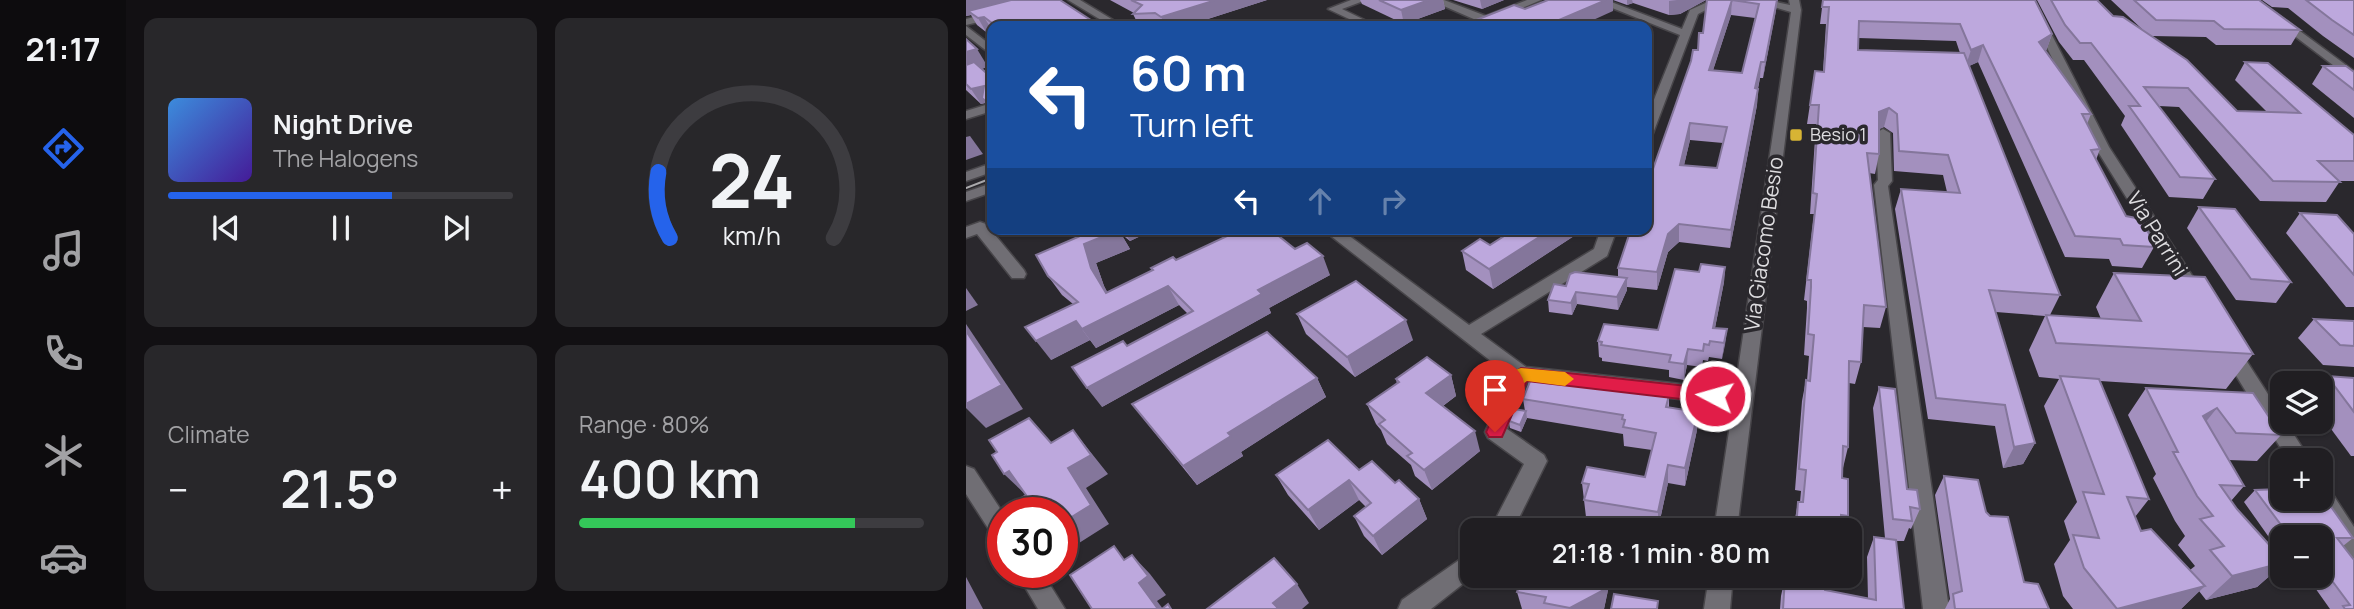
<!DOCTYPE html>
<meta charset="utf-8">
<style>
:root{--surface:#201e22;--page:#28272a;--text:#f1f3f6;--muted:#a2a2a5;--line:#3d3c40;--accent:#2563eb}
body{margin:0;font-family:Manrope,sans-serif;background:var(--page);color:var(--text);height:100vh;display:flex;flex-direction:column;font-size:26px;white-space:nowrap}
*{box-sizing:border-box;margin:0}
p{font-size:23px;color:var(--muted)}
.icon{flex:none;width:38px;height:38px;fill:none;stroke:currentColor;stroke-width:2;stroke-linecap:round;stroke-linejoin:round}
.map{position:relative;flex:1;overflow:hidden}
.panel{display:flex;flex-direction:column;gap:18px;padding:18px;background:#121013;width:840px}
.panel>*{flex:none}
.hud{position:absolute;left:21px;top:21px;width:665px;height:214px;border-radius:14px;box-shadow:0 2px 5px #0004,0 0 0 2px var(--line);background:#1a4fa0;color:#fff;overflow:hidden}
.tools{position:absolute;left:1304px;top:371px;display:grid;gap:14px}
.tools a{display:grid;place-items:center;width:63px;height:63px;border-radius:14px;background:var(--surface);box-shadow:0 2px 5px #0004,0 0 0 2px var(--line);font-size:35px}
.speed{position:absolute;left:21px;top:497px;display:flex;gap:14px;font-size:35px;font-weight:700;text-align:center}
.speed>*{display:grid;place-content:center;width:91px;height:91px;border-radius:50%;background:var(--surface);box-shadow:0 2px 5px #0004,0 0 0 2px var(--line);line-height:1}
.speed .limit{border:10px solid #d22;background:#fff;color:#111}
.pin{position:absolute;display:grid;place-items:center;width:60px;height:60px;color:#fff;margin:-72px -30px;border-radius:50% 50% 50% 0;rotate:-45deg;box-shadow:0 0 7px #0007}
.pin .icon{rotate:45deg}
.me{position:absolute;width:77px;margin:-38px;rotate:276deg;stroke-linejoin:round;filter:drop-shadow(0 0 5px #0008)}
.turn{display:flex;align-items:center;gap:24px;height:147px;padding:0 28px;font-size:32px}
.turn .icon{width:91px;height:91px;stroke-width:2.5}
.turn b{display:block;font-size:49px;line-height:60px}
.lanes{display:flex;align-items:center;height:66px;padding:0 28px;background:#0003;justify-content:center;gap:35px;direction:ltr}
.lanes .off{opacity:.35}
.big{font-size:52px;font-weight:600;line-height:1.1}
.panel .card{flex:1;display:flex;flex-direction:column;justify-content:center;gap:10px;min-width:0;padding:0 24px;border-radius:14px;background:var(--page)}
.panel .dial{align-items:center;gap:0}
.dial svg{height:182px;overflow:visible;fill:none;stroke:var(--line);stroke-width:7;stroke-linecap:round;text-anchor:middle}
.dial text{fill:var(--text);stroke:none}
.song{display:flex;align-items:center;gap:21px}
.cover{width:84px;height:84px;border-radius:10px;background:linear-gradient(135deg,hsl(210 70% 55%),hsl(260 70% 35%))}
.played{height:7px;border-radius:4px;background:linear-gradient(90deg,var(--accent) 65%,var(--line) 65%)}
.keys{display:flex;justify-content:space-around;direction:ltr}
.heat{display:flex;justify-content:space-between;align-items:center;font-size:38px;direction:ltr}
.charge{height:10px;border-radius:5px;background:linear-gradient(90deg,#34c759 80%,var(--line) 0)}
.panel .tiles{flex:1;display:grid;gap:18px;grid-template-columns:repeat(2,1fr)}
.trip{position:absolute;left:494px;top:518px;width:402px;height:70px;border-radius:14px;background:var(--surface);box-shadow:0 2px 5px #0004,0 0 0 2px var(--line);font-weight:600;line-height:70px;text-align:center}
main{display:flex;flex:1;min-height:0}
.tab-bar{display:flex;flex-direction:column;width:126px;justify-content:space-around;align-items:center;background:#0d0c0e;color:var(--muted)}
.tab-bar .icon{width:49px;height:49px}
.tab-bar .current{color:var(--accent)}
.tab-bar b{font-size:32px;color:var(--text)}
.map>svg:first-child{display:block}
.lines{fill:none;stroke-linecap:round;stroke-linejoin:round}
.minor-casing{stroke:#48464a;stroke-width:3}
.minor{fill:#706e74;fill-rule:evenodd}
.tram{stroke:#aaa9ac;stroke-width:2}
.wall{fill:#a390be;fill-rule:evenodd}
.shaded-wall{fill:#84769b}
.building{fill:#bda8dd;stroke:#84769b;stroke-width:2;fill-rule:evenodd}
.route{fill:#e11d48;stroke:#92132f;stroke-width:2}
.slow{fill:#f59e0b}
.poi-dot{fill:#d7b434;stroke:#2a282d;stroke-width:2.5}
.labels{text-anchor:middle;stroke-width:7;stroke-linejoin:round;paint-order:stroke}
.far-poi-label{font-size:18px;fill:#dedde0;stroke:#2a282d;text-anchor:start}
.street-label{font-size:21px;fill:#dedde0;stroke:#2a282d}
</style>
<main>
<nav class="tab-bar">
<b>21:17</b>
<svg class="icon current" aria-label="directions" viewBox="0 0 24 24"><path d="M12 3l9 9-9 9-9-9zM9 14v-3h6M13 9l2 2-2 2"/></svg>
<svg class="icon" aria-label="music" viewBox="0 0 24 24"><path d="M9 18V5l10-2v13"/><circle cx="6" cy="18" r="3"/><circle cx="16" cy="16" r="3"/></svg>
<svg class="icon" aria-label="phone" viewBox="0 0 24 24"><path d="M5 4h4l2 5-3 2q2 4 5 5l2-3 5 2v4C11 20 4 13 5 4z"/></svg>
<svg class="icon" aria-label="climate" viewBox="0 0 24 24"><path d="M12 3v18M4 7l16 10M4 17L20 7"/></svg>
<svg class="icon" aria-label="car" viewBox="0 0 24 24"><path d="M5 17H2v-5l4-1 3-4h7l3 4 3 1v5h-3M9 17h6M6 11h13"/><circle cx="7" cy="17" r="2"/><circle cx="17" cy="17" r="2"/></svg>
</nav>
<section class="panel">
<div class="tiles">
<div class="card">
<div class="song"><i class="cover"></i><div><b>Night Drive</b><p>The Halogens</p></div></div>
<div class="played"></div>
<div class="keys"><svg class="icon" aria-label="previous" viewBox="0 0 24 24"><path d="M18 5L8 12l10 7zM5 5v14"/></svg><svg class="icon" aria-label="pause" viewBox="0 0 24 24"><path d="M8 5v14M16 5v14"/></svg><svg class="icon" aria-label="next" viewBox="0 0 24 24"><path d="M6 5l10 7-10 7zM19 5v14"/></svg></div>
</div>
<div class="card dial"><svg viewBox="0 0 100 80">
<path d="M14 69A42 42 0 1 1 86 69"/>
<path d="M14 69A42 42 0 0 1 9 40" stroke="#2563eb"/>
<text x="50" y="56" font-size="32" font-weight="700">24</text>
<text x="50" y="72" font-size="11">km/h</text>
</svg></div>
<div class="card"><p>Climate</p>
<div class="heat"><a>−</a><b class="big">21.5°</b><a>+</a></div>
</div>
<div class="card"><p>Range · 80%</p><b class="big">400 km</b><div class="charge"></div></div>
</div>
</section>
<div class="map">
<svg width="1388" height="609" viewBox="0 0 1388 609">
<rect width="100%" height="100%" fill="#2a282d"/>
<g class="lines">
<defs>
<g id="minor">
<polygon points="102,0 114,0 157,26 145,26"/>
<polygon points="385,0 400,0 376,9 411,26 398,26 362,9"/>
<polygon points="464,0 478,0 520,16 561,0 575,0 513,26 499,26 510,20"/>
<polygon points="626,0 640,0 716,29 724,10 746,0 759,0 732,14 686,136 681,137 681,117 714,35"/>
<polygon points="784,0 801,0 824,5 823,0 833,0 835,10 771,530 748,530 767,405 561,382 541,429 578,455 581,461 547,530 524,530 558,464 522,438 519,432 544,376 356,229 374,229 503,325 628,249 635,229 651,229 641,256 515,334 560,367 769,390 825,12"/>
<polygon points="1058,0 1068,0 1143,147 1238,294 1235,298 1223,298 1129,147"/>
<polygon points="1281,0 1292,0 1388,71 1388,81"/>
<polygon points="29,12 33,13 33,17 0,25 0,19"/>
<polygon points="0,26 26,46 26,55 0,35"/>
<polygon points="26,103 26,111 0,119 0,111"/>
<polygon points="917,129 924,133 926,181 922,186 983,609 957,609 908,185 912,180 910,133"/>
<polygon points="26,163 26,172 0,181 0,172"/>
<polygon points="26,183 26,192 0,201 0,192"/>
<polygon points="14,222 20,224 58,270 60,274 58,278 46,278 11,234 0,238 0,227"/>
<polygon points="1264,344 1271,346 1316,416 1316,422 1320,422 1344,460 1322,460 1255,351 1257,346"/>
<polygon points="0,466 8,469 37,513 37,542 29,539 0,494"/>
<polygon points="1354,485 1362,487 1388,527 1388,558 1380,555 1345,499 1354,499"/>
<polygon points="506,551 507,576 465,609 432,609 436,600"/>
<polygon points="50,572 76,572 99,609 72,609"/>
<polygon points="743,576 767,576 764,609 738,609"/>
</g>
</defs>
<use href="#minor" class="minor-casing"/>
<use href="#minor" class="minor"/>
<polyline class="tram" points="0,188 26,178"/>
</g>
<g class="wall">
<polygon points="0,0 134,26 26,26 26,30 20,32 11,25 5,15 0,16"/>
<polygon points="144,0 301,0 220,26 173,26 167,14 168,13"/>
<polygon points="394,0 477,0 479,9 438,24 396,4"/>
<polygon points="487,0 538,0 516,9"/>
<polygon points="647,0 740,0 714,14 703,15 667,3 661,5"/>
<path d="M 741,0 L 811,0 L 797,78 L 794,78 L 792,89 L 791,105 L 764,248 L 713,242 L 702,252 L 691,290 L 661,287 L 661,290 L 652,310 L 611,304 L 606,315 L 583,312 L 582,300 L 600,286 L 652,277 L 652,268 L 732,50 L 737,33 ZM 765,15 L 789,18 L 776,73 L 747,70 ZM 724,140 L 757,143 L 751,168 L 718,165 Z"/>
<path d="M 857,0 L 1086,34 L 1080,51 L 1125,114 L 1121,124 L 1134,149 L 1130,160 L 1160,216 L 1188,247 L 1176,268 L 1146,266 L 1143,259 L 1099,257 L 1012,62 L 1003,66 L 1094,295 L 1084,315 L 1135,319 L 1130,307 L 1148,273 L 1287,354 L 1260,389 L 1134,381 L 1183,499 L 1169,517 L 1175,531 L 1224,570 L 1229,566 L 1212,545 L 1219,536 L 1209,521 L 1187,478 L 1190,474 L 1162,415 L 1180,388 L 1287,393 L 1315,435 L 1291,461 L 1262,460 L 1278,486 L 1265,501 L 1271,509 L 1316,559 L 1316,565 L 1291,587 L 1240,600 L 1233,591 L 1215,609 L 1107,609 L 1097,596 L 1088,564 L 1104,540 L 1098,521 L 1111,502 L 1078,406 L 1093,379 L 1073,377 L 1063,350 L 1079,316 L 1030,312 L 1069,443 L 1057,464 L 1037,468 L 1029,426 L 962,419 L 929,209 L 935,189 L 981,192 L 977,175 L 928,171 L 927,133 L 918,127 L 913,129 L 913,154 L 909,174 L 903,173 L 920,307 L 914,328 L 897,327 L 895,362 L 889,384 L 883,383 L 882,447 L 877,468 L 876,478 L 882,516 L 877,530 L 827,530 L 832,502 L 834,502 L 835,491 L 829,490 L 836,401 L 840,380 L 841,381 L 843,356 L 838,355 L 841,308 L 841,301 L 838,300 L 848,214 L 844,214 L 850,124 L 841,124 L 849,71 L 857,72 L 860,24 L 854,24 ZM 892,38 L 990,41 L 994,53 L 892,50 Z"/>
<polygon points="1071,0 1131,0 1147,16 1177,30 1145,0 1293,0 1334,30 1325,45 1250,45 1240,37 1186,36 1271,111 1301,112 1269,80 1279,62 1388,135 1388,181 1374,181 1360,202 1294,201 1213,107 1193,106 1249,179 1237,199 1203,197 1155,125 1159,116 1118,60 1107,60 1093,42"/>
<polygon points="1296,0 1388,0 1388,58 1357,36 1322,8 1306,7"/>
<polygon points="0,39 22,67 15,69 26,78 26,113 19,103 15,104 0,90"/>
<polygon points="1357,66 1388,72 1388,118 1346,84"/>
<polygon points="1233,207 1325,282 1310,303 1270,300 1221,228"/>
<polygon points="1334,213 1388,234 1388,307 1380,307 1320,233"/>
<polygon points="114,229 179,229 181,233 164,241 155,234 164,249 130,263 138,286 141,292 186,271 185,268 210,260 329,249 364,275 303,308 305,313 136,407 161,346 222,314 213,305 130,348 124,340 85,360 107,304 96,295 82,276 110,238 106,232"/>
<polygon points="549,229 611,229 608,236 527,289 500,270 496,251 524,245"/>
<polygon points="759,267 758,282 749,328 761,329 756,359 743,357 742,361 737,360 736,367 721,365 718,380 703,377 703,370 636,361 636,358 633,357 632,341 692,330 733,272"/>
<polygon points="331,314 447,340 389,377 340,334"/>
<polygon points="1348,319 1388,321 1388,367 1357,365 1332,338"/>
<polygon points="485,375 490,396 477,406 514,451 466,490 449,476 445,465 421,444 415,430 410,424 401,404 431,384 430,379"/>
<polygon points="1361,376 1388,378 1388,456 1385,456 1354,414 1354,383"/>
<polygon points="351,378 360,397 275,452 277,456 231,485 181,423 166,404"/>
<polygon points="913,387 941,489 954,509 945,529 943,528 938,541 930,541 938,609 814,609 815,596 819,577 838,580 838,576 860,576 859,590 902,599 901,557 908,537 919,538 907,408"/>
<polygon points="703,395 703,407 732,412 731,430 719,486 702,483 692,529 620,517 616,483 679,477 686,450 658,446 657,434 561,418 555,432 544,428 543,421 559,411 557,399"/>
<polygon points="393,470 429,483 453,499 461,519 416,555 398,536 388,516 400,507 393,500 353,530 322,495 310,475"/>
<polygon points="978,476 1020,512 1058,582 1083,609 979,609 984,599 969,495"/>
<polygon points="1289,490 1387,538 1377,546 1388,609 1364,609 1347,585 1343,585 1338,578 1329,579 1326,576 1354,576 1354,537 1316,537 1316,554 1312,550 1278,502"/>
<polygon points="557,576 641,576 642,590 638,609 556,609 551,592"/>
</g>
<g class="shaded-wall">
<polygon points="0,0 67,0 2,11 5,15 0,16"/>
<polygon points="250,0 301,0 220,26 200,26 195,17"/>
<polygon points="462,0 477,0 479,9 438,24 435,10"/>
<polygon points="514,0 538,0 516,9"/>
<polygon points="640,0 647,0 647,11 614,26 579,26"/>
<polygon points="661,0 666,0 667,3 661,5"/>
<polygon points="711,0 740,0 714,14 703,15 703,1"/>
<polygon points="766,0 765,15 742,86 743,70"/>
<polygon points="811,0 810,11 797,78 799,62"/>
<polygon points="18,17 26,30 20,32 12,18"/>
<polygon points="1086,34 1080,51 1073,42"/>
<polygon points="1017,45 1012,62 999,68 1005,50"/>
<polygon points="11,49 22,67 0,73 0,52"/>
<polygon points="795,62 794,78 788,105 789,88"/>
<polygon points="18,86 16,98 19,103 15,104 5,89"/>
<polygon points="792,89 791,105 764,248 765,230"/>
<polygon points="923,108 918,127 909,131 913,112"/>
<polygon points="724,123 724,140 714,182 714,165"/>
<polygon points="4,136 17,154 0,160 0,137"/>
<polygon points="713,224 713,242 702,252 691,290 691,272 702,234"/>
<polygon points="157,229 179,229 181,233 164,241"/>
<polygon points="586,229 611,229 608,236 527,289 523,269"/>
<polygon points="153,230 164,249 130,263 138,286 152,311 202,286 213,305 130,348 116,329 125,268 118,244"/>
<polygon points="357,256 364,275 303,308 305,313 136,407 121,388 292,290"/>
<polygon points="759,267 758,282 746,343 747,328"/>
<polygon points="661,278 661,290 652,310 651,297"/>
<polygon points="0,288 12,305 0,311"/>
<polygon points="610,292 611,304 606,315 605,303"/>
<polygon points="440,320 447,340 389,377 381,357"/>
<polygon points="110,321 124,340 85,360 70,341"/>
<polygon points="0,324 57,409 20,428 0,408"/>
<polygon points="761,329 759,345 756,359 758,343"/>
<polygon points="722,349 721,365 718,380 718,364"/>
<polygon points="485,375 490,396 467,413 460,393"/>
<polygon points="351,378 360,397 275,452 277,456 231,485 217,466 262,433"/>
<polygon points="1251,408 1230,434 1237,416"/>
<polygon points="560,411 561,418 555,432 554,425"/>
<polygon points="732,412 731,430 719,486 719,468"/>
<polygon points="107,430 142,474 120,488 143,524 102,550 96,544 96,523"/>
<polygon points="509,431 514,451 466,490 458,470"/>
<polygon points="1069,443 1057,464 1037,468 1048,447"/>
<polygon points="702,465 702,483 692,529 692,512"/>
<polygon points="43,471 58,493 38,474"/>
<polygon points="383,480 393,500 353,530 342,510"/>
<polygon points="453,499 461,519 416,555 407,536"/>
<polygon points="166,555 184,574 200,595 191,601 197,609 192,609 173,583"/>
<polygon points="1316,563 1316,565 1291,587 1240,600 1266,576"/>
<polygon points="639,576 641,576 642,590 638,609 605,609 604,608"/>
<polygon points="0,577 17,609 0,609"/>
<polygon points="331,584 343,603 336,609 310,609 307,603"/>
<polygon points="1239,586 1215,609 1152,609"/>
</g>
<g class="building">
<polygon points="45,0 94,0 134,26 30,26 18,17 12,18 2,11"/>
<polygon points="165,0 250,0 195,17 189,13 167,14 176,5"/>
<polygon points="413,0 463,0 435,10"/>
<polygon points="582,0 640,0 579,26 495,26 548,5 559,9"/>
<path d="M 741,0 L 811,0 L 799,62 L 795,62 L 789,88 L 792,89 L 765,230 L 713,224 L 702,234 L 691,272 L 652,268 L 665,229 L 681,229 L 681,186 L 725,61 L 727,50 L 732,50 L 733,33 L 737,33 ZM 766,0 L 793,4 L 776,73 L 743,70 ZM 724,123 L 761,127 L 751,168 L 714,165 Z"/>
<polygon points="857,0 1069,0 1086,34 1073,42 1125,114 1116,114 1134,149 1125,150 1160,216 1175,219 1189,245 1188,247 1157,245 1154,239 1109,236 1017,45 1005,50 994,24 893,21 892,50 998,53 1094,295 1023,290 1069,443 1048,447 1039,405 970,398 935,189 994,193 982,155 933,151 931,114 923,108 913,112 913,154 901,153 920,307 898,305 895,362 883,361 882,447 877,446 876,478 882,479 882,516 875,515 875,530 830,530 832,502 837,502 840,470 833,469 840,380 844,381 848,335 842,334 845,287 845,280 841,280 851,194 847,193 853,105 844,105 849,71 858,72 863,7 856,7"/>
<polygon points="1085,0 1131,0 1147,16 1157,17 1221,60 1271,111 1334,113 1279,62 1302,63 1388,135 1388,161 1352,161 1374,182 1307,181 1222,88 1178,87 1249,179 1214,177 1163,106 1174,106 1125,43 1114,43 1099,25"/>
<polygon points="1168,0 1293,0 1334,30 1258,29 1248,21 1190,20"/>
<polygon points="1340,0 1388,0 1388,35 1366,20"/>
<polygon points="0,39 11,49 0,52"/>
<polygon points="8,62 26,78 26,107 16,98 18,86 5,89 0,84 0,65"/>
<polygon points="1357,66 1380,66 1388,72 1388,90"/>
<polygon points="1233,207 1269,209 1325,282 1285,279"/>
<polygon points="1334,213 1371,215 1388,234 1388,275"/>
<polygon points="114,229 151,229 153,230 118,244 125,268 140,293 187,270 185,268 207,257 210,260 276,229 304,229 329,249 341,243 357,256 292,290 296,294 121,388 106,367 157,341 161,346 227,311 202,286 116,329 110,321 70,341 59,327 112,302 82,276 70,255 112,237 106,232"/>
<polygon points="549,229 586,229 523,269 496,251 514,239 524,245"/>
<polygon points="735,264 759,267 747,328 761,329 758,343 744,341 743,345 738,344 737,351 722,349 718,364 703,362 705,355 635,345 636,342 632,341 638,324 692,330 709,269 733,272"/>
<polygon points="609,272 661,278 651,297 610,292 605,303 582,300 588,284 600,286 604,274"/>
<polygon points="1148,273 1239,277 1287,354 1090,343 1080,315 1175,321"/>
<polygon points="390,281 440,320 381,357 331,314"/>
<polygon points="1348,319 1388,321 1388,346 1374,345"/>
<polygon points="0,331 36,385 0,404"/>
<polygon points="301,332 351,378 262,433 265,436 217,466 166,404"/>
<polygon points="461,357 485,375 460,393 509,431 458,470 441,456 446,453 413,424 419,420 401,404 433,382 430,379"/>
<polygon points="567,374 703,395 700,407 732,412 719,468 702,465 692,512 618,500 623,484 616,483 621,467 679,477 690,433 657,427 659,420 656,419 657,415 557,399"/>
<polygon points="1094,376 1133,379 1183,499 1161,497 1175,531 1185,529 1239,586 1151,609 1118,568 1107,535 1133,538 1117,492 1138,494"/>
<polygon points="1361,376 1388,378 1388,412"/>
<polygon points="913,387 929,389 941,489 951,490 954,509 944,507 946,521 927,519"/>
<polygon points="1180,388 1287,393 1315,435 1270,433 1251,408 1237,416 1278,486 1254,485 1271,509 1316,559 1316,563 1266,576 1244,550 1258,546 1234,519 1247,516 1231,496 1207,452 1212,452"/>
<polygon points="548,409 560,411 554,425 543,421"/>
<polygon points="63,418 85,443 107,430 125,455 102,468 125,505 96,523 96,513 63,513 54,499 60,495 43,471 38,474 26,455 31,452 23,440"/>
<polygon points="362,440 393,470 406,461 429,483 433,480 453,499 407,536 388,516 405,503 383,480 342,510 310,475"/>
<polygon points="978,476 1012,480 1020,512 1024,516 1042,517 1058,582 1072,584 1083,609 989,609 987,594 996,591"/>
<polygon points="1316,489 1316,499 1354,499 1354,491 1387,538 1371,538 1388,560 1388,609 1379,609 1377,606 1384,605 1361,574 1357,574 1354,571 1354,537 1324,537 1289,490"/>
<polygon points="908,537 930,540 938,609 817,609 819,577 842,581 843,576 860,576 859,590 910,600"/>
<polygon points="148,546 158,560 166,555 182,576 173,583 192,609 126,609 104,575"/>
<polygon points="308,558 331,584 307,603 312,608 310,609 241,609"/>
<polygon points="557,576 639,576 636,591 604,608 578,603 580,597 551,592"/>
<polygon points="648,594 692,601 691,609 645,609"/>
<polygon points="202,604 205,609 196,609"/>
</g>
<polygon class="route" points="555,368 749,389 758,396 749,403 561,381 536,437 523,437 520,432 546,374"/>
<polygon class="slow" points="555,368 599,372 608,379 599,386 561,381 552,387 546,385 543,381 549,370"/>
<rect class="poi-dot" x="823" y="128" width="14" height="14" rx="3.5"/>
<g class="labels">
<g class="far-poi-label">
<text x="844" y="141">Besio 1</text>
</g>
<g class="street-label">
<text transform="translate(1191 234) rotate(58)" y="7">Via Parrini</text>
<text transform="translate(798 244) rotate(-82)" y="7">Via Giacomo Besio</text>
</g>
</g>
</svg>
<div class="tools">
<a><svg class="icon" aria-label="layers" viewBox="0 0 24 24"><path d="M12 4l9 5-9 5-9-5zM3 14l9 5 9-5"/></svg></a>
<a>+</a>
<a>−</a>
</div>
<div class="speed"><div class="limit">30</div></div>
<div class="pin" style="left:529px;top:432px;background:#d93025"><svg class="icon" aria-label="arrive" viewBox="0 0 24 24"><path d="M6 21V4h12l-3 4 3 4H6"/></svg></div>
<svg class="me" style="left:749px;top:396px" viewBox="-20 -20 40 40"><circle r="17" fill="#e11d48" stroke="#fff" stroke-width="3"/><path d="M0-11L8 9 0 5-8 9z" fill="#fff"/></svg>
<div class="trip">21:18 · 1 min · 80 m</div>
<div class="hud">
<div class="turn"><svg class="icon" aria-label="left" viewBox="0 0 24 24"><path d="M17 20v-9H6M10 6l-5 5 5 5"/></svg><div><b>60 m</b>Turn left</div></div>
<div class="lanes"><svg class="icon" aria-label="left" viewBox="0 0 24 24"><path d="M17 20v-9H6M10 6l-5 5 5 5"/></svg><svg class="icon off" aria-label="ahead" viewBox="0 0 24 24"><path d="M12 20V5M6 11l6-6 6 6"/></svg><svg class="icon off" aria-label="right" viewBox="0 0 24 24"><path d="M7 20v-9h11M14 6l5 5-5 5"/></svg></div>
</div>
</div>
</main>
